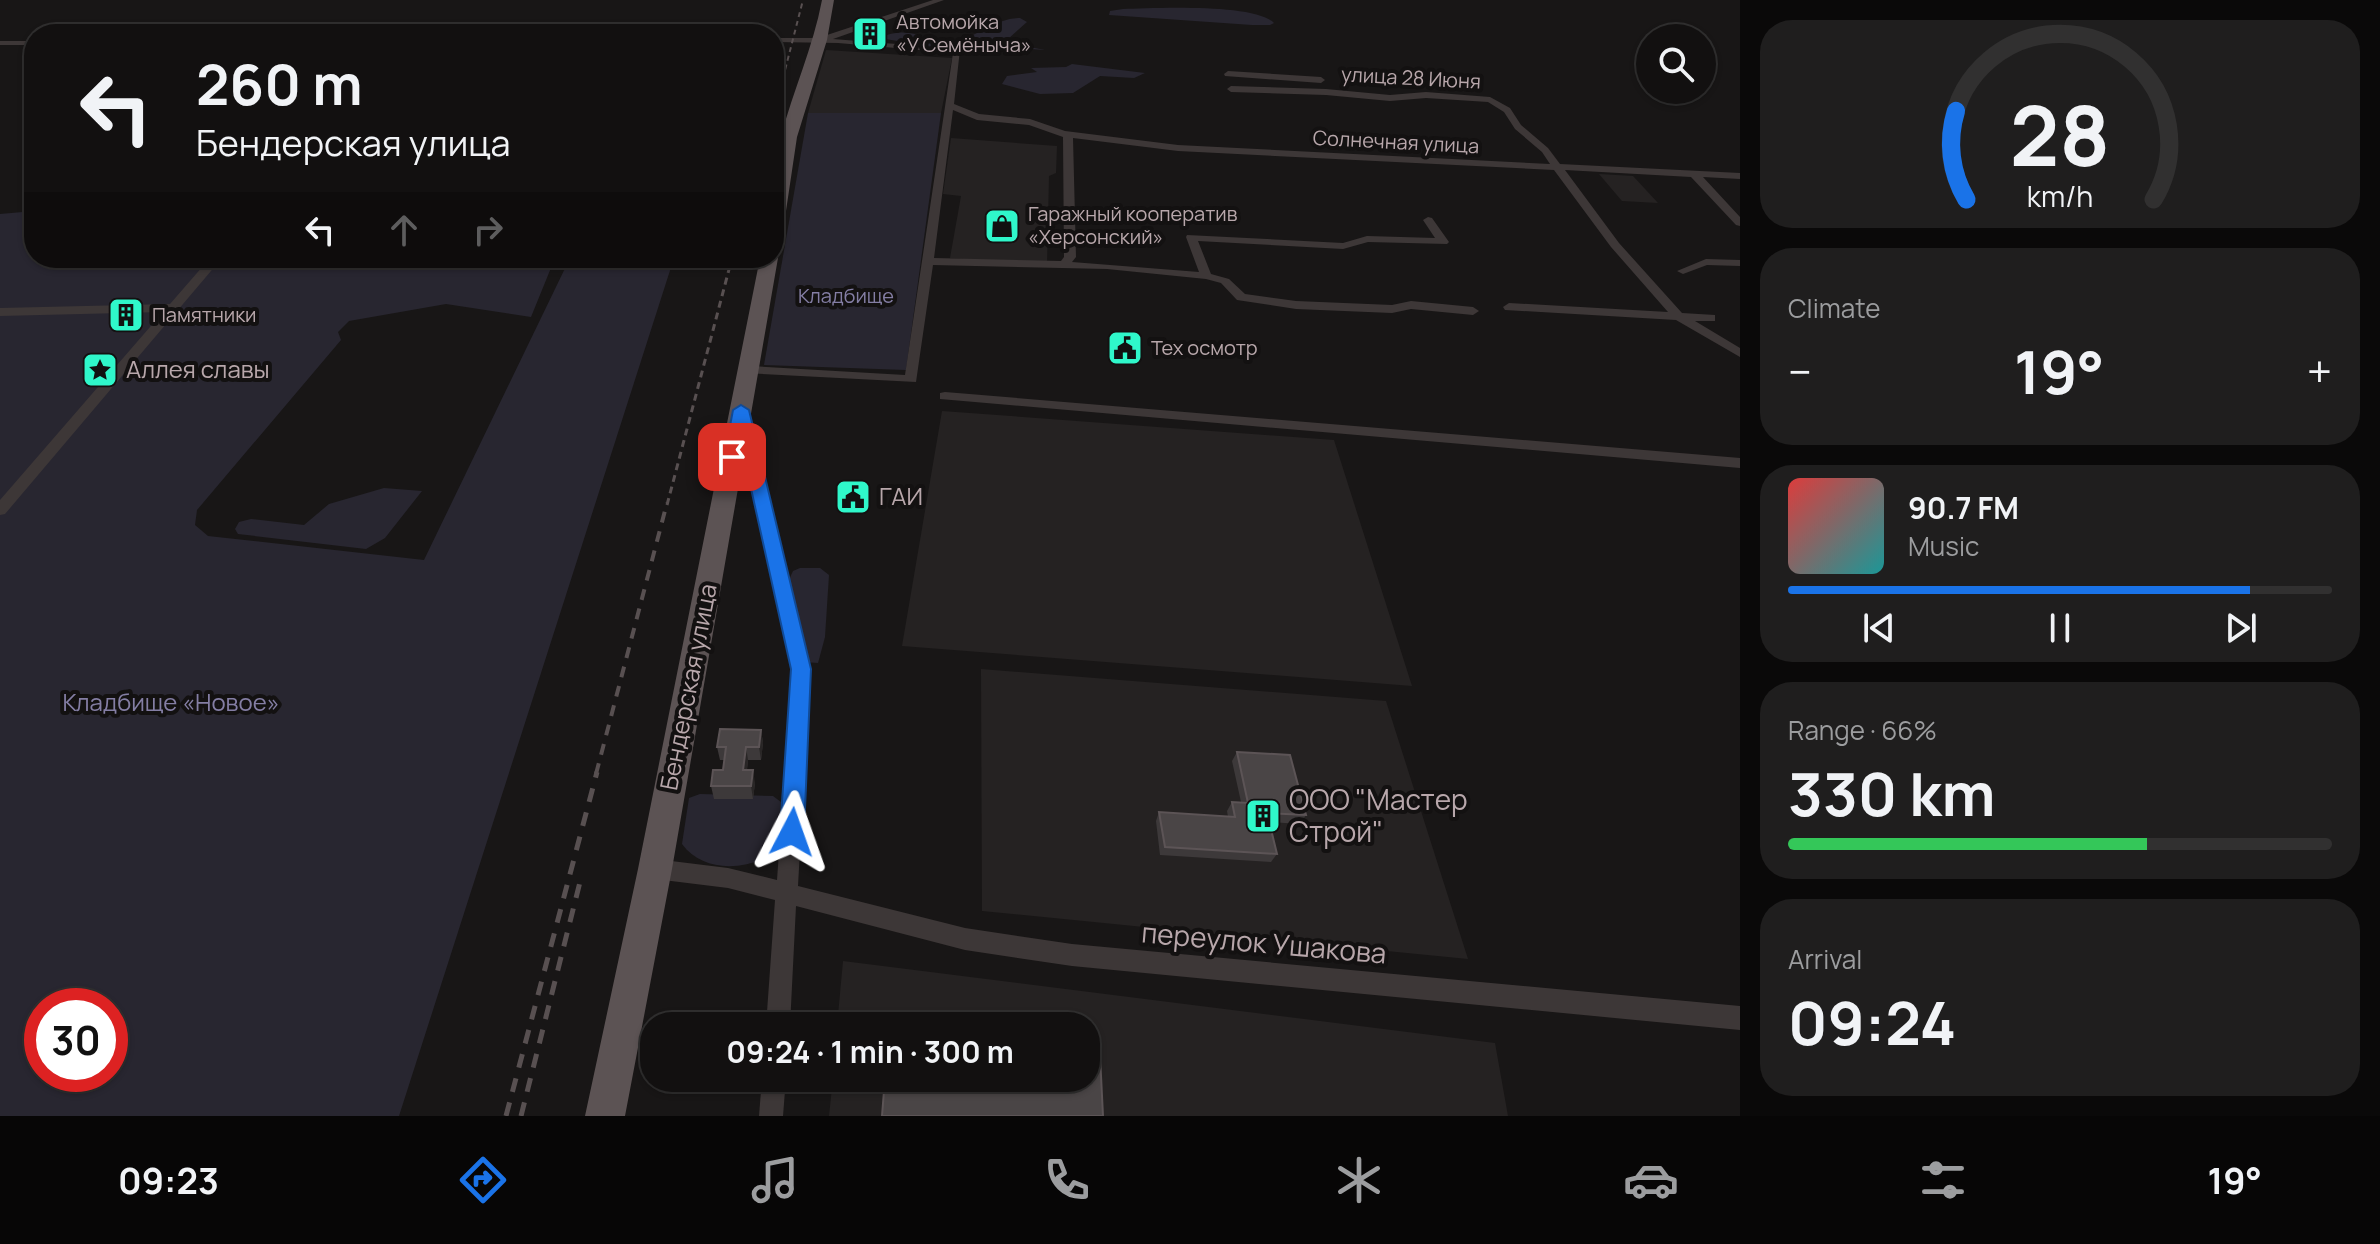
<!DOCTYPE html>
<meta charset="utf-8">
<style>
:root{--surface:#121010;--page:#1f1e1e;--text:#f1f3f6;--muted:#9c9d9f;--line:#313030;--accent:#1a73e8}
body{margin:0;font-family:Manrope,sans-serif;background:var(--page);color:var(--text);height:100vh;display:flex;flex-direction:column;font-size:30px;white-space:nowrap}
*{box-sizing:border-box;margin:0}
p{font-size:26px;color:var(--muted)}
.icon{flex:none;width:44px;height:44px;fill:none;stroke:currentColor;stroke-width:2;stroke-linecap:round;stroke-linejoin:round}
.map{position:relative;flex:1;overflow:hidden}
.panel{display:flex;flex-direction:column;gap:20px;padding:20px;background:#0a0909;width:640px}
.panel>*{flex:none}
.guide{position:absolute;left:24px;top:24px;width:760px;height:244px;border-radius:32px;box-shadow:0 2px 6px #0004,0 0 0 2px var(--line);background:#121010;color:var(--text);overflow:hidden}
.tools{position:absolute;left:1636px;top:24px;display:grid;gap:16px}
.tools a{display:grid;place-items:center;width:80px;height:80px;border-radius:50%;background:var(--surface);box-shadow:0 2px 6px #0004,0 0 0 2px var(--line);font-size:40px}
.speed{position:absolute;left:24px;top:988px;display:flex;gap:16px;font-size:40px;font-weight:700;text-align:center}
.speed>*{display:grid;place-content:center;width:104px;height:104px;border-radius:50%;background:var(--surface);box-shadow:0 2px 6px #0004,0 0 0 2px var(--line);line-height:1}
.speed .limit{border:12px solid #d22;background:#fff;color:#111}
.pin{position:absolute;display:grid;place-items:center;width:68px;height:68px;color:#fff;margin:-34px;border-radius:16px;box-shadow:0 4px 12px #0006}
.me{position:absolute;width:88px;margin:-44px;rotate:4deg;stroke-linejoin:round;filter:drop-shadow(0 0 6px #0008)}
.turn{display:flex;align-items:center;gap:28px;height:168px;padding:0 40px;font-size:36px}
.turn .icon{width:104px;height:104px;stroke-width:2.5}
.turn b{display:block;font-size:56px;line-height:68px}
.lanes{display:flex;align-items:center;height:76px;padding:0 40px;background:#0003;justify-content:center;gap:40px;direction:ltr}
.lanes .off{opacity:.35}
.big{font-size:60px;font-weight:700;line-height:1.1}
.panel .card{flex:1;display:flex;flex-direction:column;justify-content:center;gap:12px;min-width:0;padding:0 28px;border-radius:32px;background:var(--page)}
.panel .dial{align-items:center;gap:0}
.dial svg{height:208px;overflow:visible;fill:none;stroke:var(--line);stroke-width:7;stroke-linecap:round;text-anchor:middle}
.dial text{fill:var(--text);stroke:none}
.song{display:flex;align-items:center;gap:24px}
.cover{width:96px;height:96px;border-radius:12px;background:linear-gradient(135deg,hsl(0 70% 55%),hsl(180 70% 35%))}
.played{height:8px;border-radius:4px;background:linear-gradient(90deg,var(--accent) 85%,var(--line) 85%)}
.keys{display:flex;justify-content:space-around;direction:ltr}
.heat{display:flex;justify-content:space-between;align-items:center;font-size:44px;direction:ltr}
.charge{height:12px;border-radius:6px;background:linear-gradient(90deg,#34c759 66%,var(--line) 0)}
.trip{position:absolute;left:640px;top:1012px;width:460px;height:80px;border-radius:32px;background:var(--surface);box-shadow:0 2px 6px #0004,0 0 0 2px var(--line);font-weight:700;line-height:80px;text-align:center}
.menu{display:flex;height:128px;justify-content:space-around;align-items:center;background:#070606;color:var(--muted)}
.menu .icon{width:56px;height:56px}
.menu .current{color:var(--accent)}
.menu b{font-size:36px;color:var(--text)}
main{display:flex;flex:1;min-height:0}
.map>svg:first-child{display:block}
.built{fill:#252222}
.green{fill:#282630;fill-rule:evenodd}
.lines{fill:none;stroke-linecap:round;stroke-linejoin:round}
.street{fill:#3d3737;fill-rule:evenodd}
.primary{fill:#5c5354;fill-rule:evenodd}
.rail-far3{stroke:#585051;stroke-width:2;stroke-dasharray:5 4;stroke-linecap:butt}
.rail-far2{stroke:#585051;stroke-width:3;stroke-dasharray:7 5;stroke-linecap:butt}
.rail-far1{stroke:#585051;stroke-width:4;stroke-dasharray:11 9;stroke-linecap:butt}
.rail{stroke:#585051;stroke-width:5;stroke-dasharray:14 11;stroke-linecap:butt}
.wall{fill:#3d393a}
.shaded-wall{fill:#292626}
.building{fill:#4a4546;stroke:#5c5456;stroke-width:2}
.route{fill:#1a73e8;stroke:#114b97;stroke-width:2}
.labels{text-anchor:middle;stroke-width:8;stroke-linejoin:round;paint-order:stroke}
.far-poi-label{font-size:20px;fill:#b8a7ab;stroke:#131111;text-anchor:start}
.far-street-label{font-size:20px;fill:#b8a7ab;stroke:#131111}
.far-park-label{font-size:20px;fill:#847ea4;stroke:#131111}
.poi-label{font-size:24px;fill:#b8a7ab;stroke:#131111;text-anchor:start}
.street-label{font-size:24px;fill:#b8a7ab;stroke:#131111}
.park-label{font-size:24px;fill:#847ea4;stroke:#131111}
.near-poi-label{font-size:28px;fill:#b8a7ab;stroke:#131111;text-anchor:start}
.near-street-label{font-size:28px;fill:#b8a7ab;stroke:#131111}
</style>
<main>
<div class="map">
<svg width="1740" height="1116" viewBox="0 0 1740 1116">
<rect width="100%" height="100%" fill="#181616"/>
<g class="built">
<polygon points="826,50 952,58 941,113 808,113"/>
<polygon points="951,138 1057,146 1056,173 1049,176 1047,265 950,258 961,196 943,194"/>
<polygon points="1599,174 1633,176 1658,203 1622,201"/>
<polygon points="942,411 1334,440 1412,686 902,646"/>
<polygon points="981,669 1386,701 1468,959 982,911"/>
<polygon points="843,961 1495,1043 1508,1116 829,1116 833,1078 1086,1078 1086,1026 837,1026"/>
</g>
<g class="green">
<path d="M 1123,9 C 1153,8 1255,3 1274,23 L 1270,25 L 1252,25 L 1109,15 L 1110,11 Z"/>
<path d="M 1020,18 L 1027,22 L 1008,39 L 1010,43 L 1045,50 L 989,46 L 935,47 L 879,38 C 914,22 929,46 954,42 C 977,37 996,18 1020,18 Z"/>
<polygon points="1072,64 1145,73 1134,78 1100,76 1073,93 1040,94 1002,84 1007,76 1037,72 1031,68 1066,67"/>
<polygon points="808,113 941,113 906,370 764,365"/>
<path d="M 34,211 L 34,258 L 555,258 L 531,317 L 446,304 L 349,321 L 338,332 L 341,340 L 197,510 L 195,525 L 208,536 L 424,560 L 570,258 L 674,258 L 399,1116 L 0,1116 L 0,214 ZM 42,1006 L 110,1006 L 110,1074 L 42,1074 Z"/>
<polygon points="384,488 422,491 385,538 366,549 238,534 235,529 239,522 251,519 304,525 329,504"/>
<polygon points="800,568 820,568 829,575 825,637 818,663 805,662 787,584 793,571"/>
<path d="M 700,794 L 773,796 L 785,805 L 778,850 C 749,871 704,874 682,844 L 689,798 Z"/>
</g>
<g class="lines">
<g class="street">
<path d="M 933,0 L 944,0 L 833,39 L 960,49 L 954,104 L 979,114 L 1030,119 L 1065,131 L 1178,145 L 1550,164 L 1542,152 L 1515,129 L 1504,112 L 1488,102 L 1426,98 L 1390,101 L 1326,95 L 1231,92 L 1227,89 L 1231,86 L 1326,89 L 1390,95 L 1426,92 L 1490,97 L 1510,108 L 1521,125 L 1548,148 L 1560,164 L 1740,173 L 1740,179 L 1703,177 L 1740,217 L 1740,226 L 1736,225 L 1691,177 L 1565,170 L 1619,243 L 1682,313 L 1715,315 L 1715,321 L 1695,321 L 1740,348 L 1740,357 L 1676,320 L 1505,310 L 1503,307 L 1509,303 L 1668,312 L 1611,247 L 1554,170 L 1178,151 L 1073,138 L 1076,257 L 1072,262 L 1199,272 L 1186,237 L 1187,235 L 1343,243 L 1367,236 L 1435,238 L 1423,220 L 1428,217 L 1432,218 L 1449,242 L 1447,244 L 1368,242 L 1343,249 L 1198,241 L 1211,274 L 1229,279 L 1245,294 L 1296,301 L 1392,305 L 1411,301 L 1473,307 L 1479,311 L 1473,315 L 1411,309 L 1392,313 L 1296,309 L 1237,300 L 1221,283 L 1206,279 L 1107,269 L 933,265 L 916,382 L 745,373 L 745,367 L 750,366 L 905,375 L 953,53 L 838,43 L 774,42 L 774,38 L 827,38 L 827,35 ZM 953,110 L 977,120 L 1029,125 L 1063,137 L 1064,257 L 1061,261 L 934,258 Z"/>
<rect x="0" y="41" width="34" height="4"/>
<polygon points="1228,71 1321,77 1325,80 1321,83 1225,76 1224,74"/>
<polygon points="210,258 222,258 5,514 0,515 0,500 163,312 0,316 0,308 170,304"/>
<polygon points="1706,259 1740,260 1740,266 1707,265 1683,274 1677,271"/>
<polygon points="945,392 1740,458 1740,468 940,399 940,393"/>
<polygon points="742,411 749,415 810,669 798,886 965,928 1072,944 1740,1006 1740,1030 1072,966 965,950 796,906 790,1026 766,1026 775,900 728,888 655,879 648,876 645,869 648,862 655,859 728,868 777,880 792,669 735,415"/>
<polygon points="762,1078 786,1078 783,1116 759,1116"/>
</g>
<g class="primary">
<path d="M 822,0 L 834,0 L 827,40 L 797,137 L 783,231 L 774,236 C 774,203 773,170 781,137 C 793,90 813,48 822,0 Z"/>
<polygon points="774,254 778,258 672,869 625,1116 585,1116 638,869 760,258 774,258"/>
</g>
<polyline class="rail-far3" points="774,113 803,0"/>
<polyline class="rail-far2" points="667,505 732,258"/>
<polyline class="rail-far1" points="596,774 667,503"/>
<g class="rail">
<polyline points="506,1116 597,772"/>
<polyline points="521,1116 582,874"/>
</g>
</g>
<g class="wall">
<polygon points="761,730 763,743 761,760 748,760 747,770 755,783 753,799 714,799 711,786 723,770 724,760 720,760 717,747"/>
<polygon points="1237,752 1306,815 1300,824 1270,822 1277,854 1271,862 1160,855 1156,821 1159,812 1228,817 1227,811 1232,802 1241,802 1232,761"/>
</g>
<g class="shaded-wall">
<polygon points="761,730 763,743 761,760 759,747"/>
<polygon points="746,747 748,760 745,783 743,770"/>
<polygon points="753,770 755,783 753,799 751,786"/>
</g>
<g class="building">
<polygon points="720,729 761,730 759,747 746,747 743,770 753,770 751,786 711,786 713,770 723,770 726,747 717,747"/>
<polygon points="1237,752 1290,755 1306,815 1267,813 1277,854 1165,847 1159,812 1235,817 1232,802 1248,803"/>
<polygon points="891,1012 1019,1026 889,1026"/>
<polygon points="1086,1033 1099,1035 1103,1116 882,1116 885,1078 1086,1078"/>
</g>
<polygon class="route" points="741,405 749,410 811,669 804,832 800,840 792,843 784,840 780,832 791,669 742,448 738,461 726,461 724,457 733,410"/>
<defs>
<symbol id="building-square" viewBox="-11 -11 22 22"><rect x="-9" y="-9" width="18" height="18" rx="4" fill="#2ff7ca" stroke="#131111"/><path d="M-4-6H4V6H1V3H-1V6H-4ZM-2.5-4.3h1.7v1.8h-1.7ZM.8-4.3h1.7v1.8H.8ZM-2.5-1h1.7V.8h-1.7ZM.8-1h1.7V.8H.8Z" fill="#111"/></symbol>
<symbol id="shop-square" viewBox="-11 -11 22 22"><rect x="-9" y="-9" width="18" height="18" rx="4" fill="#2ff7ca" stroke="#131111"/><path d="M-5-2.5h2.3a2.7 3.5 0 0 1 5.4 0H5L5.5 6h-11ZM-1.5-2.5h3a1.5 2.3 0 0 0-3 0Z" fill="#111"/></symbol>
<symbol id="civic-square" viewBox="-11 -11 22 22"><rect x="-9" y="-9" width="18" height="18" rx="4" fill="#2ff7ca" stroke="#131111"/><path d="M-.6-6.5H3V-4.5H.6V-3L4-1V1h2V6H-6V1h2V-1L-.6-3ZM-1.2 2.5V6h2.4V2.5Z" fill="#111"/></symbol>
<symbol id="sight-square" viewBox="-11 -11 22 22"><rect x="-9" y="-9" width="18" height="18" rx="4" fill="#2ff7ca" stroke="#131111"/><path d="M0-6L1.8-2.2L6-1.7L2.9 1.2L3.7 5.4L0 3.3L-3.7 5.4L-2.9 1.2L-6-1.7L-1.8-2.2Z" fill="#111"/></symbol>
</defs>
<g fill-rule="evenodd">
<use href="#building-square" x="850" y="14" width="40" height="40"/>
<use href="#shop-square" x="982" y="206" width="40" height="40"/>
<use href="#building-square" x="106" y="295" width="40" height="40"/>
<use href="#civic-square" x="1105" y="328" width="40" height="40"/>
<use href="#sight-square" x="80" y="350" width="40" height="40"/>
<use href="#civic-square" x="833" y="477" width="40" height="40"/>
<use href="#building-square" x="1243" y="796" width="40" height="40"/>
</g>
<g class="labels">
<g class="far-poi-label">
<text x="896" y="29">Автомойка<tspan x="896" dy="23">«У Семёныча»</tspan></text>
<text x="1028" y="221">Гаражный кооператив<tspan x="1028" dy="23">«Херсонский»</tspan></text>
<text x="152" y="322">Памятники</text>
<text x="1151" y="355">Тех осмотр</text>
</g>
<g class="far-street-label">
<text transform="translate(1411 78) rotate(3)" y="7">улица 28 Июня</text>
<text transform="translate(1396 142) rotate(3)" y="7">Солнечная улица</text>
</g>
<g class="far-park-label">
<text x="846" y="303">Кладбище</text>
</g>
<g class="poi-label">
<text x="126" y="378">Аллея славы</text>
<text x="879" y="505">ГАИ</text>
</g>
<g class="street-label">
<text transform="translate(689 687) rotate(-79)" y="8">Бендерская улица</text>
</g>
<g class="park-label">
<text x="171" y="711">Кладбище «Новое»</text>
</g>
<g class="near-poi-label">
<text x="1289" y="810">ООО "Мастер<tspan x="1289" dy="32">Строй"</tspan></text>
</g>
<g class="near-street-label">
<text transform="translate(1264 943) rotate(5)" y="10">переулок Ушакова</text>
</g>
</g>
</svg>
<div class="tools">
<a><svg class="icon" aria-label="search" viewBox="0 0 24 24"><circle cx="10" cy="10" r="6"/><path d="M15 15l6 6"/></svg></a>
</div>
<div class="speed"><div class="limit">30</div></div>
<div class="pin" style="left:732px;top:457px;background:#d93025"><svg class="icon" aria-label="arrive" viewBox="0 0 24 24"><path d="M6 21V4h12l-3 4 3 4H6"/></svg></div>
<svg class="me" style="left:792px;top:832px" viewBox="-20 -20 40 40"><path d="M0-17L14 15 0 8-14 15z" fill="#1a73e8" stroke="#fff" stroke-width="4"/></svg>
<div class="trip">09:24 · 1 min · 300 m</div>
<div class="guide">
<div class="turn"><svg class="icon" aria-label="left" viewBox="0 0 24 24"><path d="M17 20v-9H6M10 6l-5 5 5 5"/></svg><div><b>260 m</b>Бендерская улица</div></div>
<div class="lanes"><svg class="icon" aria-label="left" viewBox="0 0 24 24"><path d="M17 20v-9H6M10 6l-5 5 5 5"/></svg><svg class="icon off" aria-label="ahead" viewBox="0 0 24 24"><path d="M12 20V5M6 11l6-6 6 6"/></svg><svg class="icon off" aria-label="right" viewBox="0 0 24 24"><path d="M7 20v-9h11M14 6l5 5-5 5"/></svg></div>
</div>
</div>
<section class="panel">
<div class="card dial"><svg viewBox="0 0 100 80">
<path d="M14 69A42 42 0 1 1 86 69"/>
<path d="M14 69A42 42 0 0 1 10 35" stroke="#1a73e8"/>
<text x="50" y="56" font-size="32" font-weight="700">28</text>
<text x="50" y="72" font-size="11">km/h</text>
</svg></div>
<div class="card"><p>Climate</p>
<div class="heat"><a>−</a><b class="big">19°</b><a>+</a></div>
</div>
<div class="card">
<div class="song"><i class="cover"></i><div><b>90.7 FM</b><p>Music</p></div></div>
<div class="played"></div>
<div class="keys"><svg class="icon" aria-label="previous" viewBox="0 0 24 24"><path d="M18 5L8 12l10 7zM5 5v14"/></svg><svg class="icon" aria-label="pause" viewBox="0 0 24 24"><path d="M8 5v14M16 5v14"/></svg><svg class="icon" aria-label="next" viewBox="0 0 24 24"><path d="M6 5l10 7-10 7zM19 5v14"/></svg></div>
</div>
<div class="card"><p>Range · 66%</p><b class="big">330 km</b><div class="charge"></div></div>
<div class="card"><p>Arrival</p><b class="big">09:24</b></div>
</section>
</main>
<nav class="menu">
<b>09:23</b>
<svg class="icon current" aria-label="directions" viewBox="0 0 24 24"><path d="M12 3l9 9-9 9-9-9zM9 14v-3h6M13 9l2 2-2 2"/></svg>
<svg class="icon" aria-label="music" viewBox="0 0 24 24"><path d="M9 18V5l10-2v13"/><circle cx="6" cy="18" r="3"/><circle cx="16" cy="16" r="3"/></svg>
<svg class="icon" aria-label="phone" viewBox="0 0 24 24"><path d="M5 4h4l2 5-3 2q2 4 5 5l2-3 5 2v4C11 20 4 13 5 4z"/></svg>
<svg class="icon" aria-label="climate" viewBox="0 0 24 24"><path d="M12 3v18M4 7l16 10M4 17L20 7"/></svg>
<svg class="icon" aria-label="car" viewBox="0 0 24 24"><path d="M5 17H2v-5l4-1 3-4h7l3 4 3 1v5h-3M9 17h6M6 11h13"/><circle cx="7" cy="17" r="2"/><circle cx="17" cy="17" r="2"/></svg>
<svg class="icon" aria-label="filters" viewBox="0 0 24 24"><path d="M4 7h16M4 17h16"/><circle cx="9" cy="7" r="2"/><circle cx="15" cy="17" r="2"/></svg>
<b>19°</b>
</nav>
